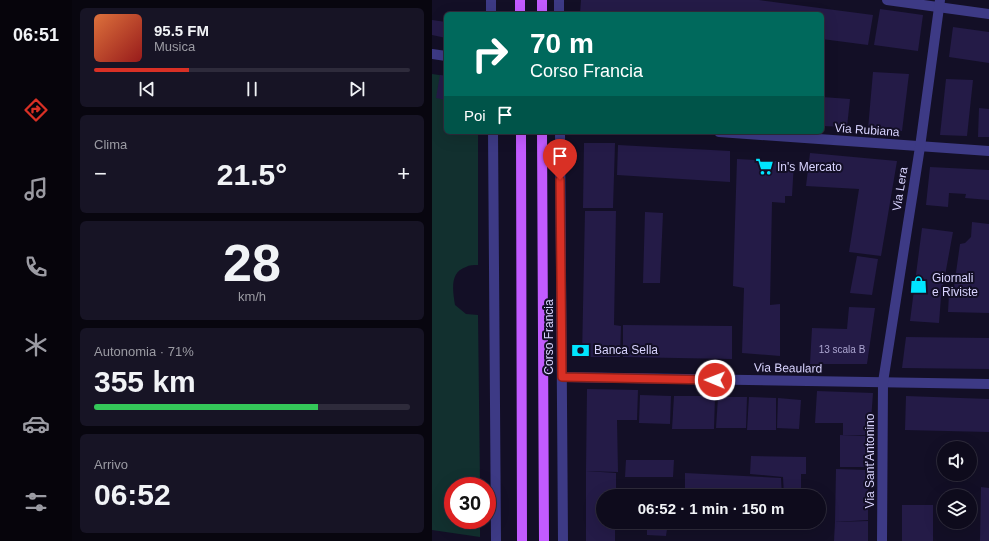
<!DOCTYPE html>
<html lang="it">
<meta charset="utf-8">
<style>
:root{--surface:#0e0b1c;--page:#171425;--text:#f1f3f6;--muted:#9b9ba3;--line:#2e2b3b;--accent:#d93025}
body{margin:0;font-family:Helvetica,sans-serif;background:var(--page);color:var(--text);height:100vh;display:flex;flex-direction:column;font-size:15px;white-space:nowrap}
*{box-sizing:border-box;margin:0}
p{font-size:13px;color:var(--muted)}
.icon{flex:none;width:22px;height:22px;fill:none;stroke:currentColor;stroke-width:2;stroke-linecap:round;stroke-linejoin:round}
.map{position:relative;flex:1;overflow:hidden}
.details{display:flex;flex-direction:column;gap:8px;padding:8px;background:#08060f;width:360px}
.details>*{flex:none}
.guide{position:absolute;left:12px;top:12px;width:380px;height:122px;border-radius:6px;box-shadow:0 4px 16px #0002,0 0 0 1px var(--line);background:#00695c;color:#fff;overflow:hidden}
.controls{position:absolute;left:505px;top:441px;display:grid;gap:8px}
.controls a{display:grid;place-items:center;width:40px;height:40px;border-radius:50%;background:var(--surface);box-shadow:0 4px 16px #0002,0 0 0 1px var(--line);font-size:20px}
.speed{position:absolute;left:12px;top:477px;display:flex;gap:8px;font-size:20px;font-weight:700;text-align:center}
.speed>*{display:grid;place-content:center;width:52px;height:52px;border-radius:50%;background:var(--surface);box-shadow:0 4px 16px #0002,0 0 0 1px var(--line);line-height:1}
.speed .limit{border:6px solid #d22;background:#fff;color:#111}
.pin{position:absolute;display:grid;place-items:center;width:34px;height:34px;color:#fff;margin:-41px -17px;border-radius:50% 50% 50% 0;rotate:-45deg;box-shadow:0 0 4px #0007}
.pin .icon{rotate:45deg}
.me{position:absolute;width:44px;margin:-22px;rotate:271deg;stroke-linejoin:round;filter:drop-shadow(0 0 3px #0008)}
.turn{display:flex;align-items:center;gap:14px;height:84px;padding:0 20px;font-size:18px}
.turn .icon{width:52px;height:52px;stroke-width:2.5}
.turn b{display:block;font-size:28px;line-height:34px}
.then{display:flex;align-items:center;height:38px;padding:0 20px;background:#0003;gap:8px;font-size:15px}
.big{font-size:30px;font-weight:800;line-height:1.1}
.details .card{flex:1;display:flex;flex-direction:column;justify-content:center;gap:6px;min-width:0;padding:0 14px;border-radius:6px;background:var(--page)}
.details .dial{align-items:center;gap:0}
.dial b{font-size:52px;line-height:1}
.song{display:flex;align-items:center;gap:12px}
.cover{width:48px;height:48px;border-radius:6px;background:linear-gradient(135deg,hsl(20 70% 55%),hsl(0 70% 35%))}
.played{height:4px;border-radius:2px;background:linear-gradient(90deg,var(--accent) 30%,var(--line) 30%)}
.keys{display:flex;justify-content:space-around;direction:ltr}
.heat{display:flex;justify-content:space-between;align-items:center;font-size:22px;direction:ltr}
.charge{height:6px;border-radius:3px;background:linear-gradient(90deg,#34c759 71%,var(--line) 0)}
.trip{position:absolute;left:164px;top:489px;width:230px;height:40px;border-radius:20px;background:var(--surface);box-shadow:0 4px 16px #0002,0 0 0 1px var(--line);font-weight:800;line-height:40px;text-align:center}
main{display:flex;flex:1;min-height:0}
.tabs{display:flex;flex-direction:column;width:72px;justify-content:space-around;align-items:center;background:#06040b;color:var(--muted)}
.tabs .icon{width:28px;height:28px}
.tabs .active{color:var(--accent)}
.tabs b{font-size:18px;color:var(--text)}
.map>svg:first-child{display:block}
.green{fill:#12302f}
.building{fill:#241b47}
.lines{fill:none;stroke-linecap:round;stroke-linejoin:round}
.street{stroke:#3d3a85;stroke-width:10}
.primary{stroke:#c25bff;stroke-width:10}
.route-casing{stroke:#8d1f18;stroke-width:10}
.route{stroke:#d93025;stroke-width:7}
.labels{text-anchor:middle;stroke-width:4;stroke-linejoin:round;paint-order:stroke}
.number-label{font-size:10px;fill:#aca6d1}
.street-label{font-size:12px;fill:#d9d4ff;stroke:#130f26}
.poi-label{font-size:12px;fill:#d9d4ff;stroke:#130f26;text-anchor:start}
</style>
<main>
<nav class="tabs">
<b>06:51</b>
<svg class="icon active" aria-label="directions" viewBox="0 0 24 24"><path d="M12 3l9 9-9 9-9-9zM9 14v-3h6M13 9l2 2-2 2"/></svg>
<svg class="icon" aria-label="music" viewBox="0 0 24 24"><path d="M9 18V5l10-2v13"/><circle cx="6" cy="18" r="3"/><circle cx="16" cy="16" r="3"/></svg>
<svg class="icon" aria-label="phone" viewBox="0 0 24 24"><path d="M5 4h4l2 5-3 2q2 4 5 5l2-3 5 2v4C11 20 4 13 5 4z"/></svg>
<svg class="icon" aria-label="climate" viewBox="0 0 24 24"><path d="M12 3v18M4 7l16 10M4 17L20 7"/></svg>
<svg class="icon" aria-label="car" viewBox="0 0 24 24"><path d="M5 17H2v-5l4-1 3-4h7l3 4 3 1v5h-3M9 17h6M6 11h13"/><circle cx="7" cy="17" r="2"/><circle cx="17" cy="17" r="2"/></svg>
<svg class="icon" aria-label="filters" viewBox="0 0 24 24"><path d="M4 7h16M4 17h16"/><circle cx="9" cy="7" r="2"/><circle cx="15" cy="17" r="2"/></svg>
</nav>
<section class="details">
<div class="card">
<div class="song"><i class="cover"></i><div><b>95.5 FM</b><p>Musica</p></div></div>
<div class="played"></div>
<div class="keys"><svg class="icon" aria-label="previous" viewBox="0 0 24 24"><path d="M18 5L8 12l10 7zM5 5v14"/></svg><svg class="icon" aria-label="pause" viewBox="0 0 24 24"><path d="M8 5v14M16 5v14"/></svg><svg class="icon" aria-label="next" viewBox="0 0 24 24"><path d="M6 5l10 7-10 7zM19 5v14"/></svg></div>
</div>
<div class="card"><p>Clima</p>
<div class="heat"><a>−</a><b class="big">21.5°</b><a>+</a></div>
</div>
<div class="card dial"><b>28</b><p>km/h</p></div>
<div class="card"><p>Autonomia · 71%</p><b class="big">355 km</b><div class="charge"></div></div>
<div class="card"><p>Arrivo</p><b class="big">06:52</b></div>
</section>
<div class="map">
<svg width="557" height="541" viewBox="0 0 557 541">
<rect width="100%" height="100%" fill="#130f26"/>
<path class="green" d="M 0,74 L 14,76 L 14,132 L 46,132 L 46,265 C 42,265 37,265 34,267 C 17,272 21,292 23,305 L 34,314 L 46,315 L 48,486 L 21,486 L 21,520 L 48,520 L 48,537 L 0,530 Z"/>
<g class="building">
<polygon points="149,0 327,0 441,15 436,45 390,39 390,14 191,14 181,13 180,14 148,14"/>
<polygon points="448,9 491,15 486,51 442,45"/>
<polygon points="0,20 14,22 14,38 0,35"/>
<polygon points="521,27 557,32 557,63 517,57"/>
<polygon points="441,72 477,74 470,131 436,129"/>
<polygon points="8,75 14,76 14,100 4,98"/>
<polygon points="514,79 541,80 535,136 508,135"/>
<polygon points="390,97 418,99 415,127 390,126"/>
<polygon points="547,108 557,109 557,137 546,137"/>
<polygon points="152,143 183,143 181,208 151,208"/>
<polygon points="186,145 298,151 298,182 185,175"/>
<polygon points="378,153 465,161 449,256 417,252 427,189 374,186"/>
<polygon points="305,159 362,162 360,196 353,196 353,203 340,202 338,305 348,304 348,356 310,353 312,288 301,286"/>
<polygon points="498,167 557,170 557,200 533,198 534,194 517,193 516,207 494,205"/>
<polygon points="153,211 184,211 182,325 189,326 188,357 150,357"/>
<polygon points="213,212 231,213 228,283 211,283"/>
<polygon points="540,222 557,224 557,313 516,312 517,294 521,294 528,244 533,243 539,237"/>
<polygon points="490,228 521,232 509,297 507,323 478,321"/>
<polygon points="425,256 446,259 440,295 418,293"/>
<polygon points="417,307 443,308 435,364 378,364 380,328 415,329"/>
<polygon points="191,325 300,326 300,359 191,357"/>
<polygon points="474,337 557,338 557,369 470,368"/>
<polygon points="155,389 206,390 205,420 185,420 186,472 154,471"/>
<polygon points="385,391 441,393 438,435 411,435 411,423 383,423"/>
<polygon points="208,395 239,396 238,424 207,423"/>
<polygon points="242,396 283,396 282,429 240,429"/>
<polygon points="474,396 557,399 557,432 473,430"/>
<polygon points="286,397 315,397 314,428 284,428"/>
<polygon points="317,397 344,398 344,430 315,430"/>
<polygon points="346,398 369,400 367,429 345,428"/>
<polygon points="408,435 436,436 435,467 408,467"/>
<polygon points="319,456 374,457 374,474 369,474 369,496 352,496 351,477 318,474"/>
<polygon points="194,460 242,460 241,477 193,477"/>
<polygon points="404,469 436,470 436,520 403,522"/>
<polygon points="154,471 184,473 184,496 171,496 171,522 183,522 183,541 154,541"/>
<polygon points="253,473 349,478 350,496 253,496"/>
<polygon points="549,487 557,488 557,541 548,541"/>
<polygon points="215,488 243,489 243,496 215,496"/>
<rect x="470" y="505" width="31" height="36"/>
<polygon points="436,521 436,541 402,541 403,522"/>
<polygon points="215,522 243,522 243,530 235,529 234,536 215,535"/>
<rect x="353" y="522" width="16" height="4"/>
</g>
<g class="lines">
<g class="street">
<polyline points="59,0 59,14"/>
<polyline points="127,0 127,14"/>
<polyline points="455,0 557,14"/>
<polyline points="0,54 14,56"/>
<polyline points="61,132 64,541"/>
<polyline points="128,132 131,541"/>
<polyline points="287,132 557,151"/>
<polyline points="130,377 557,384"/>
<polyline points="450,541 451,382 488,147 508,0"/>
</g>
<g class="primary">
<polyline points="88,0 88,14"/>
<polyline points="110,0 110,14"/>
<polyline points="89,132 90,541"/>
<polyline points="110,132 112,541"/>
</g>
</g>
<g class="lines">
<defs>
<polyline id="route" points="128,180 130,377 283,380"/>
</defs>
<use href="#route" class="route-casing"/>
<use href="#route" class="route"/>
</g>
<defs>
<symbol id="supermarket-bare" viewBox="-9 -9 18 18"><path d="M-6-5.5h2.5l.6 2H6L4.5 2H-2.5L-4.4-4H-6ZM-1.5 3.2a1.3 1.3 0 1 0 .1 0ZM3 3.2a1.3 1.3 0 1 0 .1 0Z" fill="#00e5ff" stroke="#130f26" stroke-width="2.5" paint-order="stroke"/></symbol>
<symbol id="shop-bare" viewBox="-9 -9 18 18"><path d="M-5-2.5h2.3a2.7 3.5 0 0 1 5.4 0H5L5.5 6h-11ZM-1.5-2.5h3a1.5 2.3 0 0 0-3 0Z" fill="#00e5ff" stroke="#130f26" stroke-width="2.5" paint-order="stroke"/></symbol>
<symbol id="bank-bare" viewBox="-9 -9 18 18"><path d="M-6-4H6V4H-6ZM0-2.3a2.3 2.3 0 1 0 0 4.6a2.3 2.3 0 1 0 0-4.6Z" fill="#00e5ff" stroke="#130f26" stroke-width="2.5" paint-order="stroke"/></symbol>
</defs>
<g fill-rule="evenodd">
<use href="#supermarket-bare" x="320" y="154" width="25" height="25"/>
<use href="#shop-bare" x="474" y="272" width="25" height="25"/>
<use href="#bank-bare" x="136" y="338" width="25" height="25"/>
</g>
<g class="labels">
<g class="number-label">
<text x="410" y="353">13 scala B</text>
</g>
<g class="street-label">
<text transform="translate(435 130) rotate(4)" y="4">Via Rubiana</text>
<text transform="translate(468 189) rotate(-81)" y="4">Via Lera</text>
<text transform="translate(117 337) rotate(-90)" y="4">Corso Francia</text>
<text transform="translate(356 368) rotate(1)" y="4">Via Beaulard</text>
<text transform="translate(438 461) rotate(-90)" y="4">Via Sant'Antonino</text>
</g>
<g class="poi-label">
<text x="345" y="171">In's Mercato</text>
<text x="500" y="282">Giornali<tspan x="500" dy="14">e Riviste</tspan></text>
<text x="162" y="354">Banca Sella</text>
</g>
</g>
</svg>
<div class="controls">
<a><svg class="icon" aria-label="sound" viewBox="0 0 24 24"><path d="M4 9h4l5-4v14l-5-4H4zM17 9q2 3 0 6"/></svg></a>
<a><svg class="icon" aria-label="layers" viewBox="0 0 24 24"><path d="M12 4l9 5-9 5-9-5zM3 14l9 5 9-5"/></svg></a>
</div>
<div class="speed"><div class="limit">30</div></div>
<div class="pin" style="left:128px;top:180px;background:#d93025"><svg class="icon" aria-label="arrive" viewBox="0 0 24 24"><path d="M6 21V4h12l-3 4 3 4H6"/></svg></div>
<svg class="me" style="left:283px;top:380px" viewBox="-20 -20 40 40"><circle r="17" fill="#d93025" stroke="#fff" stroke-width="3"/><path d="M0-11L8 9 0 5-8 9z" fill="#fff"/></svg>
<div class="trip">06:52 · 1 min · 150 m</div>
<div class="guide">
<div class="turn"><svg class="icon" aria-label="right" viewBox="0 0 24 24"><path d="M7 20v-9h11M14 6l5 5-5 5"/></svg><div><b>70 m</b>Corso Francia</div></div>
<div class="then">Poi<svg class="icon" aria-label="arrive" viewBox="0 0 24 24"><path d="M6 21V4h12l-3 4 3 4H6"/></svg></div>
</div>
</div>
</main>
